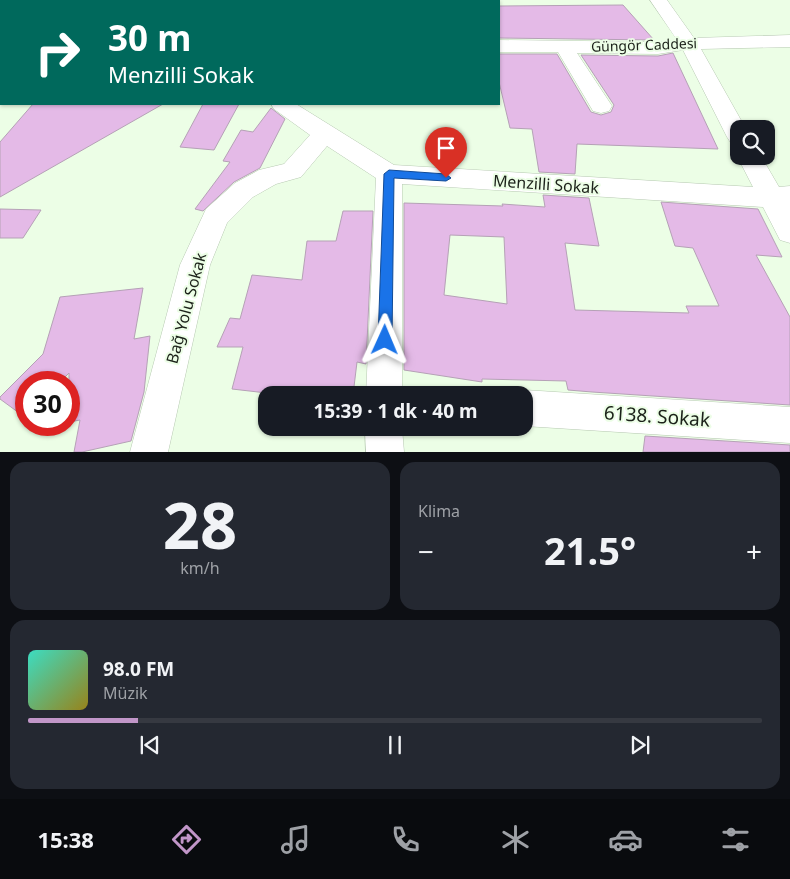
<!DOCTYPE html>
<html lang="tr">
<meta charset="utf-8">
<style>
:root{--surface:#171b24;--page:#242831;--text:#f1f3f6;--muted:#9ea1a6;--line:#363941;--accent:#c196c8}
body{margin:0;font-family:"Noto Sans",sans-serif;background:var(--page);color:var(--text);height:100vh;display:flex;flex-direction:column;font-size:19px;white-space:nowrap}
*{box-sizing:border-box;margin:0}
p{font-size:16px;color:var(--muted)}
.icon{flex:none;width:28px;height:28px;fill:none;stroke:currentColor;stroke-width:2;stroke-linecap:round;stroke-linejoin:round}
.map{position:relative;height:452px;overflow:hidden}
.side{display:flex;flex-direction:column;gap:10px;padding:10px;background:#0d0f14;flex:1}
.side>*{flex:none}
.banner{position:absolute;left:0px;top:0px;width:500px;height:105px;box-shadow:0 1px 4px #0004;background:#00695c;color:#fff;overflow:hidden}
.tools{position:absolute;left:730px;top:120px;display:grid;gap:10px}
.tools a{display:grid;place-items:center;width:45px;height:45px;border-radius:10px;background:var(--surface);box-shadow:0 1px 4px #0004;font-size:25px}
.speed{position:absolute;left:15px;top:371px;display:flex;gap:10px;font-size:25px;font-weight:700;text-align:center}
.speed>*{display:grid;place-content:center;width:65px;height:65px;border-radius:50%;background:var(--surface);box-shadow:0 1px 4px #0004;line-height:1}
.speed .limit{border:8px solid #d22;background:#fff;color:#111}
.pin{position:absolute;display:grid;place-items:center;width:42px;height:42px;color:#fff;margin:-51px -21px;border-radius:50% 50% 50% 0;rotate:-45deg;box-shadow:0 0 5px #0007}
.pin .icon{rotate:45deg}
.me{position:absolute;width:55px;margin:-28px;rotate:1deg;stroke-linejoin:round;filter:drop-shadow(0 0 4px #0008)}
.turn{display:flex;align-items:center;gap:18px;height:105px;padding:0 25px;font-size:22px}
.turn .icon{width:65px;height:65px;stroke-width:2.5}
.turn b{display:block;font-size:35px;line-height:42px}
.big{font-size:38px;font-weight:700;line-height:1.1}
.side .card{flex:1;display:flex;flex-direction:column;justify-content:center;gap:8px;min-width:0;padding:0 18px;border-radius:15px;background:var(--page)}
.side .dial{align-items:center;gap:0}
.dial b{font-size:65px;line-height:1}
.song{display:flex;align-items:center;gap:15px}
.cover{width:60px;height:60px;border-radius:8px;background:linear-gradient(135deg,hsl(170 70% 55%),hsl(50 70% 35%))}
.played{height:5px;border-radius:2px;background:linear-gradient(90deg,var(--accent) 15%,var(--line) 15%)}
.keys{display:flex;justify-content:space-around;direction:ltr}
.heat{display:flex;justify-content:space-between;align-items:center;font-size:28px;direction:ltr}
.side .tiles{flex:1;display:grid;gap:10px;grid-template-columns:1fr 1fr}
.card:last-child{grid-column:span 2}
.trip{position:absolute;left:258px;top:386px;width:275px;height:50px;border-radius:15px;background:var(--surface);box-shadow:0 1px 4px #0004;font-weight:700;line-height:50px;text-align:center}
.dock{display:flex;height:80px;justify-content:space-around;align-items:center;background:#090b0e;color:var(--muted)}
.dock .icon{width:35px;height:35px}
.dock .active{color:var(--accent)}
.dock b{font-size:22px;color:var(--text)}
.map>svg:first-child{display:block}
.building{fill:#e4bae7;stroke:#b5a1b6;fill-rule:evenodd}
.lines{fill:none;stroke-linecap:round;stroke-linejoin:round}
.street-casing{stroke:#b7c9b2;stroke-width:1}
.street{fill:#fff;fill-rule:evenodd}
.route{fill:#1a73e8;stroke:#114b97}
.labels{text-anchor:middle;stroke-width:4;stroke-linejoin:round;paint-order:stroke}
.far-street-label{font-size:14px;fill:#1b2119;stroke:#ecfee6}
.street-label{font-size:16px;fill:#1b2119;stroke:#ecfee6}
.near-street-label{font-size:19px;fill:#1b2119;stroke:#ecfee6}
</style>
<div class="map">
<svg width="790" height="452" viewBox="0 0 790 452">
<rect width="100%" height="100%" fill="#ecfee6"/>
<g class="building">
<polygon points="623,5 654,40 499,38 499,6"/>
<polygon points="673,53 718,149 577,144 575,174 539,172 532,129 510,128 499,82 499,54 557,54 591,112 601,115 611,112 614,105 581,55 658,56"/>
<polygon points="33,104 163,104 0,197 0,142"/>
<polygon points="203,104 239,104 214,150 180,147"/>
<polygon points="271,108 285,119 260,168 234,182 203,211 195,209 230,162 223,161 241,130 253,132"/>
<path d="M 543,195 L 589,198 L 599,246 L 565,243 L 575,310 L 689,313 L 686,306 L 719,306 L 693,248 L 675,246 L 661,202 L 758,209 L 782,257 L 756,255 L 790,317 L 790,405 L 592,392 L 568,390 L 566,381 L 482,379 L 482,382 L 404,370 L 404,203 L 503,206 L 502,204 L 545,207 ZM 450,235 L 504,237 L 507,304 L 444,295 Z"/>
<polygon points="0,209 41,210 23,238 0,238"/>
<polygon points="343,211 373,211 366,364 357,362 353,395 284,395 232,389 243,347 217,347 230,318 240,319 252,275 302,280 307,241 336,241"/>
<polygon points="143,288 134,339 150,336 144,392 131,441 82,452 74,452 80,420 69,422 69,373 60,382 26,382 26,418 0,399 0,397 43,354 60,297"/>
<polygon points="645,436 790,445 790,452 643,452"/>
</g>
<g class="lines">
<defs>
<g id="street">
<rect x="222" y="0" width="16" height="1"/>
<rect x="423" y="0" width="16" height="1"/>
<polygon points="650,0 667,0 694,38 790,35 790,47 701,49 746,129 739,129 739,145 731,143 727,137 683,50 658,54 577,53 612,106 609,111 601,113 593,111 558,52 499,52 499,40 658,42 677,40"/>
<rect x="0" y="50" width="1" height="12"/>
<polygon points="271,104 296,104 394,165 753,187 737,156 739,153 739,156 761,156 779,187 790,186 790,243 780,240 763,207 402,184 402,395 366,395 376,178 327,146 301,177 276,184 253,197 227,223 210,265 168,452 130,452 180,265 206,209 235,183 259,170 284,164 310,135 274,109"/>
<polygon points="524,390 790,407 790,443 524,426 524,395 512,395"/>
<polygon points="365,428 402,428 404,452 366,452"/>
</g>
</defs>
<use href="#street" class="street-casing"/>
<use href="#street" class="street"/>
</g>
<polygon class="route" points="389,170 446,174 451,178 446,181 394,178 392,340 390,344 385,346 380,344 378,340 384,174"/>
<g class="labels">
<g class="far-street-label">
<text transform="translate(644 45) rotate(-2)" y="5">Güngör Caddesi</text>
</g>
<g class="street-label">
<text transform="translate(546 184) rotate(4)" y="6">Menzilli Sokak</text>
<text transform="translate(186 308) rotate(-75)" y="6">Bağ Yolu Sokak</text>
</g>
<g class="near-street-label">
<text transform="translate(657 416) rotate(4)" y="7">6138. Sokak</text>
</g>
</g>
</svg>
<div class="tools">
<a><svg class="icon" aria-label="search" viewBox="0 0 24 24"><circle cx="10" cy="10" r="6"/><path d="M15 15l6 6"/></svg></a>
</div>
<div class="speed"><div class="limit">30</div></div>
<div class="pin" style="left:446px;top:178px;background:#d93025"><svg class="icon" aria-label="arrive" viewBox="0 0 24 24"><path d="M6 21V4h12l-3 4 3 4H6"/></svg></div>
<svg class="me" style="left:385px;top:340px" viewBox="-20 -20 40 40"><path d="M0-17L14 15 0 8-14 15z" fill="#1a73e8" stroke="#fff" stroke-width="4"/></svg>
<div class="trip">15:39 · 1 dk · 40 m</div>
<div class="banner">
<div class="turn"><svg class="icon" aria-label="right" viewBox="0 0 24 24"><path d="M7 20v-9h11M14 6l5 5-5 5"/></svg><div><b>30 m</b>Menzilli Sokak</div></div>
</div>
</div>
<section class="side">
<div class="tiles">
<div class="card dial"><b>28</b><p>km/h</p></div>
<div class="card"><p>Klima</p>
<div class="heat"><a>−</a><b class="big">21.5°</b><a>+</a></div>
</div>
<div class="card">
<div class="song"><i class="cover"></i><div><b>98.0 FM</b><p>Müzik</p></div></div>
<div class="played"></div>
<div class="keys"><svg class="icon" aria-label="previous" viewBox="0 0 24 24"><path d="M18 5L8 12l10 7zM5 5v14"/></svg><svg class="icon" aria-label="pause" viewBox="0 0 24 24"><path d="M8 5v14M16 5v14"/></svg><svg class="icon" aria-label="next" viewBox="0 0 24 24"><path d="M6 5l10 7-10 7zM19 5v14"/></svg></div>
</div>
</div>
</section>
<nav class="dock">
<b>15:38</b>
<svg class="icon active" aria-label="directions" viewBox="0 0 24 24"><path d="M12 3l9 9-9 9-9-9zM9 14v-3h6M13 9l2 2-2 2"/></svg>
<svg class="icon" aria-label="music" viewBox="0 0 24 24"><path d="M9 18V5l10-2v13"/><circle cx="6" cy="18" r="3"/><circle cx="16" cy="16" r="3"/></svg>
<svg class="icon" aria-label="phone" viewBox="0 0 24 24"><path d="M5 4h4l2 5-3 2q2 4 5 5l2-3 5 2v4C11 20 4 13 5 4z"/></svg>
<svg class="icon" aria-label="climate" viewBox="0 0 24 24"><path d="M12 3v18M4 7l16 10M4 17L20 7"/></svg>
<svg class="icon" aria-label="car" viewBox="0 0 24 24"><path d="M5 17H2v-5l4-1 3-4h7l3 4 3 1v5h-3M9 17h6M6 11h13"/><circle cx="7" cy="17" r="2"/><circle cx="17" cy="17" r="2"/></svg>
<svg class="icon" aria-label="filters" viewBox="0 0 24 24"><path d="M4 7h16M4 17h16"/><circle cx="9" cy="7" r="2"/><circle cx="15" cy="17" r="2"/></svg>
</nav>
